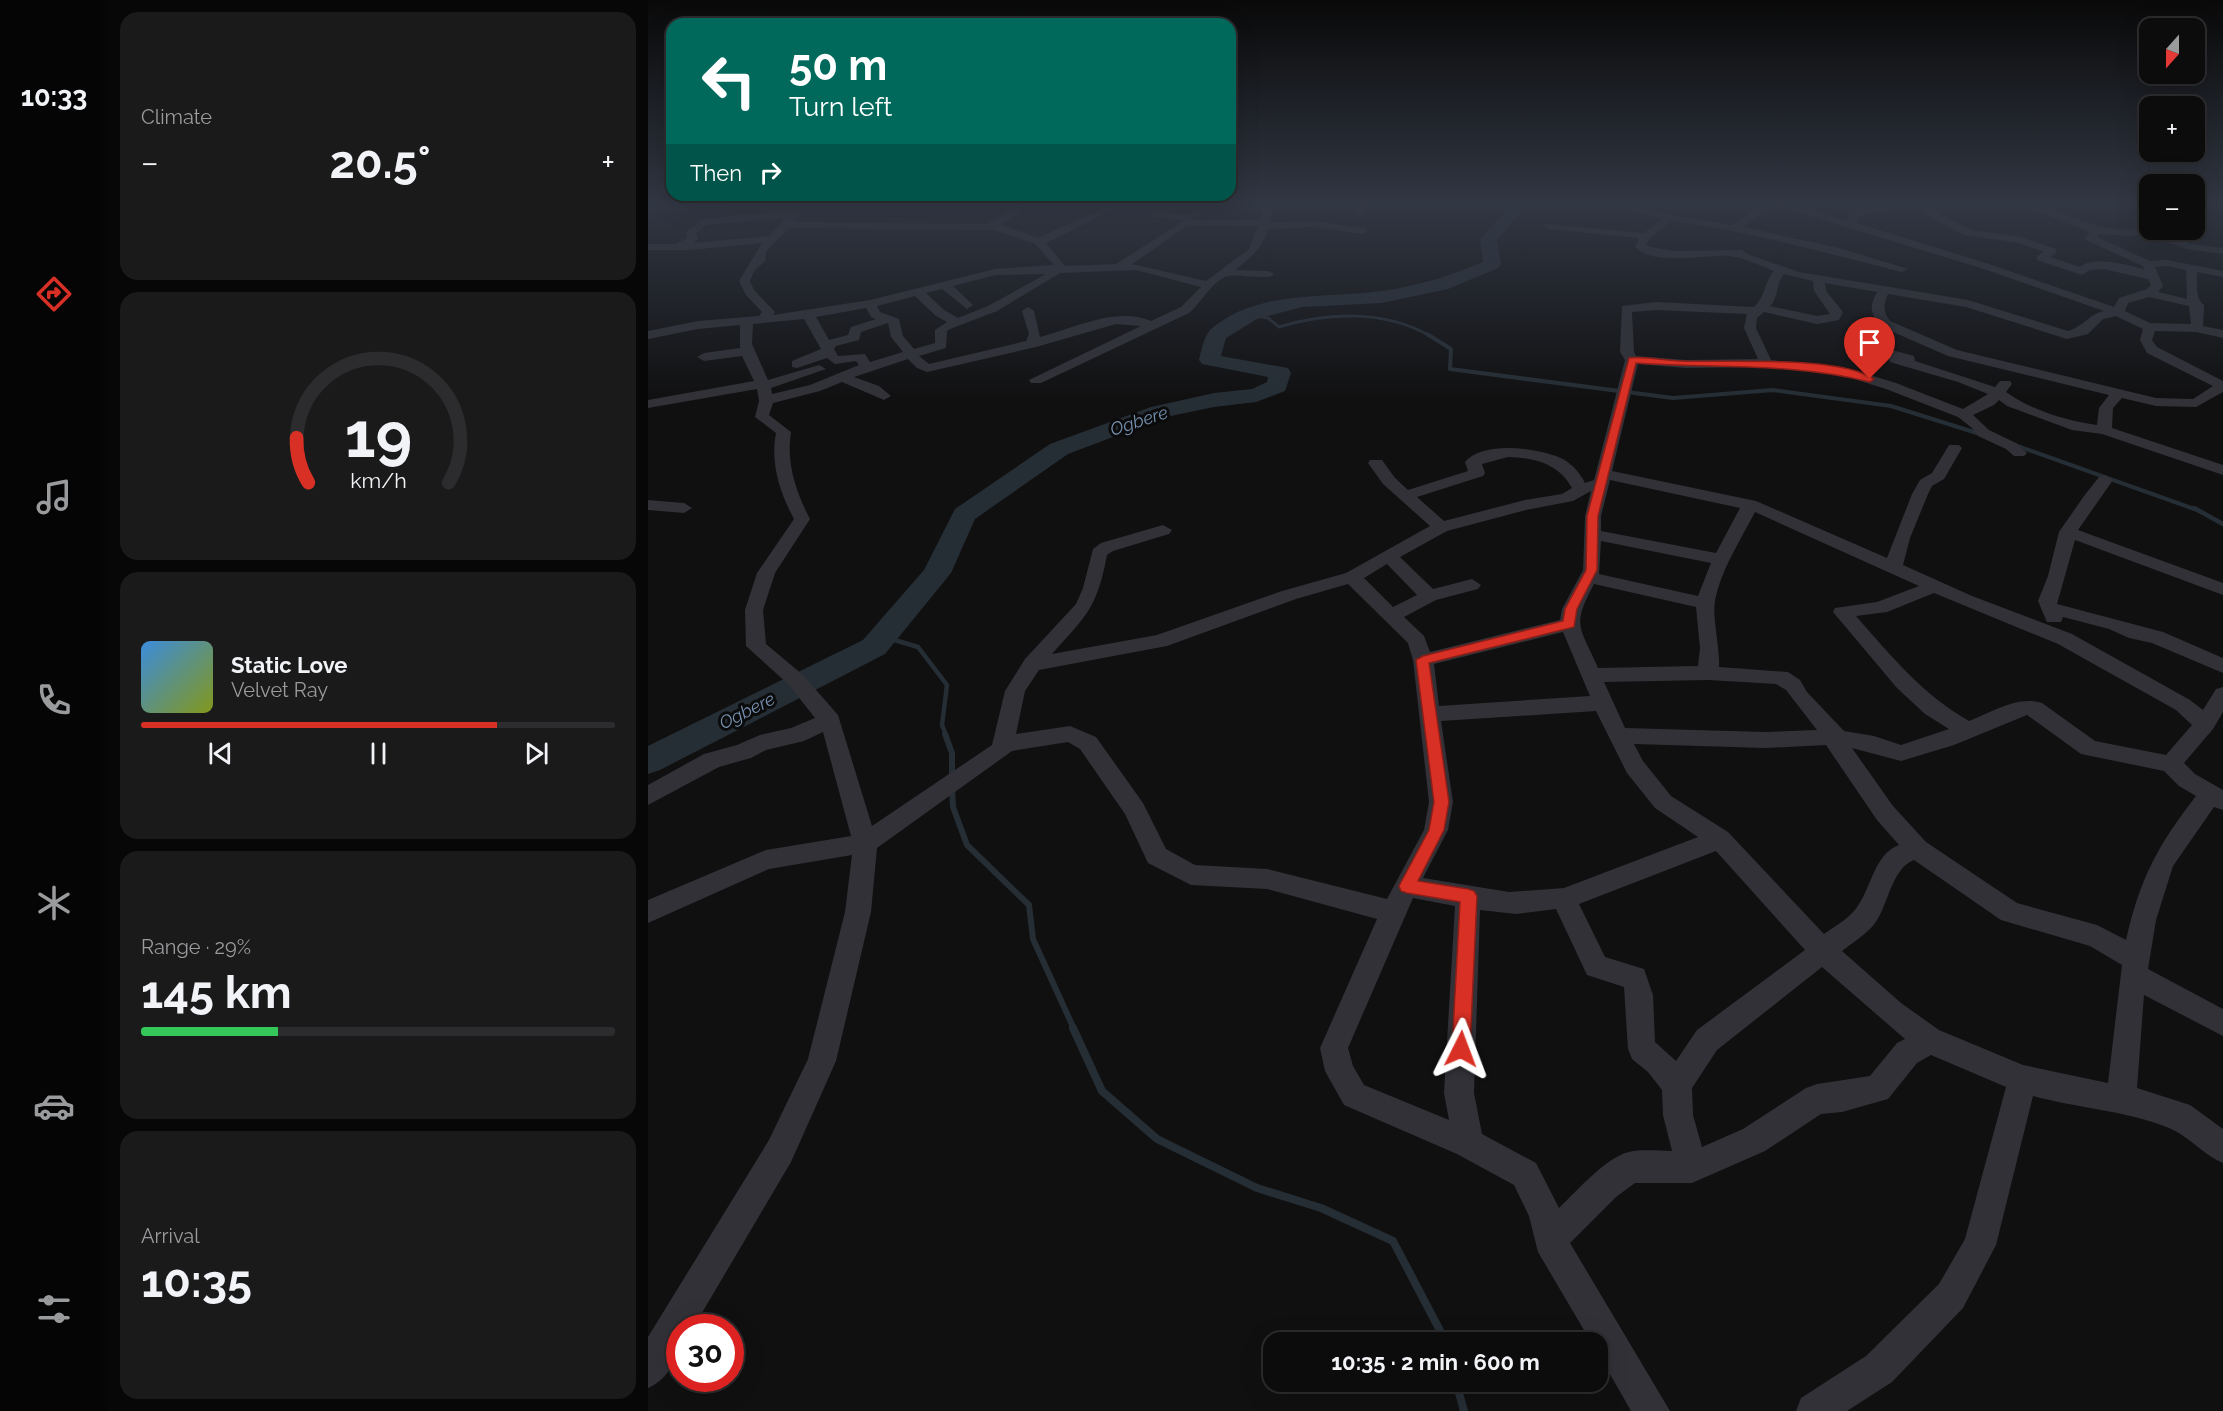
<!DOCTYPE html>
<meta charset="utf-8">
<style>
:root{--surface:#0c0c0d;--page:#1a1a1b;--text:#f1f3f6;--muted:#9a9b9d;--line:#2c2c2e;--accent:#d93025}
body{margin:0;font-family:Raleway,sans-serif;background:var(--page);color:var(--text);height:100vh;display:flex;flex-direction:column;font-size:22px;white-space:nowrap}
*{box-sizing:border-box;margin:0}
p{font-size:20px;color:var(--muted)}
.icon{flex:none;width:33px;height:33px;fill:none;stroke:currentColor;stroke-width:2;stroke-linecap:round;stroke-linejoin:round}
.map{position:relative;flex:1;overflow:hidden}
.side{display:flex;flex-direction:column;gap:12px;padding:12px;background:#070707;width:540px}
.side>*{flex:none}
.guide{position:absolute;left:18px;top:18px;width:570px;height:183px;border-radius:18px;box-shadow:0 6px 24px #0002,0 0 0 2px var(--line);background:#00695c;color:#fff;overflow:hidden}
.needle{width:39px;rotate:201deg}
.fabs{position:absolute;left:1491px;top:18px;display:grid;gap:12px}
.fabs a{display:grid;place-items:center;width:66px;height:66px;border-radius:12px;background:var(--surface);box-shadow:0 6px 24px #0002,0 0 0 2px var(--line);font-size:30px}
.speed{position:absolute;left:18px;top:1314px;display:flex;gap:12px;font-size:30px;font-weight:700;text-align:center}
.speed>*{display:grid;place-content:center;width:78px;height:78px;border-radius:50%;background:var(--surface);box-shadow:0 6px 24px #0002,0 0 0 2px var(--line);line-height:1}
.speed .limit{border:9px solid #d22;background:#fff;color:#111}
.pin{position:absolute;display:grid;place-items:center;width:51px;height:51px;color:#fff;margin:-62px -26px;border-radius:50% 50% 50% 0;rotate:-45deg;box-shadow:0 0 6px #0007}
.pin .icon{rotate:45deg}
.me{position:absolute;width:66px;margin:-33px;rotate:3deg;stroke-linejoin:round;filter:drop-shadow(0 0 4px #0008)}
.turn{display:flex;align-items:center;gap:21px;height:126px;padding:0 24px;font-size:27px}
.turn .icon{width:78px;height:78px;stroke-width:2.5}
.turn b{display:block;font-size:42px;line-height:51px}
.then{display:flex;align-items:center;height:57px;padding:0 24px;background:#0003;gap:12px;font-size:22px}
.big{font-size:45px;font-weight:700;line-height:1.1}
.side .widget{flex:1;display:flex;flex-direction:column;justify-content:center;gap:9px;min-width:0;padding:0 21px;border-radius:18px;background:var(--page)}
.side .dial{align-items:center;gap:0}
.dial svg{height:156px;overflow:visible;fill:none;stroke:var(--line);stroke-width:7;stroke-linecap:round;text-anchor:middle}
.dial text{fill:var(--text);stroke:none}
.song{display:flex;align-items:center;gap:18px}
.cover{width:72px;height:72px;border-radius:9px;background:linear-gradient(135deg,hsl(210 70% 55%),hsl(70 70% 35%))}
.played{height:6px;border-radius:3px;background:linear-gradient(90deg,var(--accent) 75%,var(--line) 75%)}
.keys{display:flex;justify-content:space-around;direction:ltr}
.heat{display:flex;justify-content:space-between;align-items:center;font-size:33px;direction:ltr}
.charge{height:9px;border-radius:4px;background:linear-gradient(90deg,#34c759 29%,var(--line) 0)}
.trip{position:absolute;left:615px;top:1332px;width:345px;height:60px;border-radius:18px;background:var(--surface);box-shadow:0 6px 24px #0002,0 0 0 2px var(--line);font-weight:700;line-height:60px;text-align:center}
main{display:flex;flex:1;min-height:0}
.menu{display:flex;flex-direction:column;width:108px;justify-content:space-around;align-items:center;background:#050505;color:var(--muted)}
.menu .icon{width:42px;height:42px}
.menu .on{color:var(--accent)}
.menu b{font-size:27px;color:var(--text)}
.map>svg:first-child{display:block}
.lines{fill:none;stroke-linecap:round;stroke-linejoin:round}
.stream-far4{stroke:#262e35;stroke-width:3}
.stream-far3{stroke:#262e35;stroke-width:4}
.stream-far2{stroke:#262e35;stroke-width:4.5}
.stream-far1{stroke:#262e35;stroke-width:6}
.stream{stroke:#262e35;stroke-width:8}
.river{fill:#262e35;fill-rule:evenodd}
.minor{fill:#313137;fill-rule:evenodd}
.route{fill:#d93025;stroke:#8d1f18;stroke-width:1.5}
.labels{text-anchor:middle;stroke-width:6;stroke-linejoin:round;paint-order:stroke}
.far-water-label{font-size:18px;font-style:italic;fill:#7691b0;stroke:#0b0b0c}
</style>
<main>
<nav class="menu">
<b>10:33</b>
<svg class="icon on" aria-label="directions" viewBox="0 0 24 24"><path d="M12 3l9 9-9 9-9-9zM9 14v-3h6M13 9l2 2-2 2"/></svg>
<svg class="icon" aria-label="music" viewBox="0 0 24 24"><path d="M9 18V5l10-2v13"/><circle cx="6" cy="18" r="3"/><circle cx="16" cy="16" r="3"/></svg>
<svg class="icon" aria-label="phone" viewBox="0 0 24 24"><path d="M5 4h4l2 5-3 2q2 4 5 5l2-3 5 2v4C11 20 4 13 5 4z"/></svg>
<svg class="icon" aria-label="climate" viewBox="0 0 24 24"><path d="M12 3v18M4 7l16 10M4 17L20 7"/></svg>
<svg class="icon" aria-label="car" viewBox="0 0 24 24"><path d="M5 17H2v-5l4-1 3-4h7l3 4 3 1v5h-3M9 17h6M6 11h13"/><circle cx="7" cy="17" r="2"/><circle cx="17" cy="17" r="2"/></svg>
<svg class="icon" aria-label="filters" viewBox="0 0 24 24"><path d="M4 7h16M4 17h16"/><circle cx="9" cy="7" r="2"/><circle cx="15" cy="17" r="2"/></svg>
</nav>
<section class="side">
<div class="widget"><p>Climate</p>
<div class="heat"><a>−</a><b class="big">20.5°</b><a>+</a></div>
</div>
<div class="widget dial"><svg viewBox="0 0 100 80">
<path d="M14 69A42 42 0 1 1 86 69"/>
<path d="M14 69A42 42 0 0 1 8 46" stroke="#d93025"/>
<text x="50" y="56" font-size="32" font-weight="700">19</text>
<text x="50" y="72" font-size="11">km/h</text>
</svg></div>
<div class="widget">
<div class="song"><i class="cover"></i><div><b>Static Love</b><p>Velvet Ray</p></div></div>
<div class="played"></div>
<div class="keys"><svg class="icon" aria-label="previous" viewBox="0 0 24 24"><path d="M18 5L8 12l10 7zM5 5v14"/></svg><svg class="icon" aria-label="pause" viewBox="0 0 24 24"><path d="M8 5v14M16 5v14"/></svg><svg class="icon" aria-label="next" viewBox="0 0 24 24"><path d="M6 5l10 7-10 7zM19 5v14"/></svg></div>
</div>
<div class="widget"><p>Range · 29%</p><b class="big">145 km</b><div class="charge"></div></div>
<div class="widget"><p>Arrival</p><b class="big">10:35</b></div>
</section>
<div class="map">
<svg width="1575" height="1411" viewBox="0 0 1575 1411">
<rect width="100%" height="100%" fill="#101011"/>
<g class="lines">
<path class="stream-far4" d="M 602,315 L 620,318 L 631,327 C 679,312 738,310 782,336"/>
<g class="stream-far3">
<polyline points="779,334 803,349 802,369 1025,398 1125,390 1243,406 1332,434"/>
<polyline points="1364,444 1549,510"/>
</g>
<g class="stream-far2">
<polyline points="1546,508 1575,524"/>
<polyline points="226,647 243,639 270,647 299,685 294,725 298,735"/>
</g>
<g class="stream-far1">
<polyline points="297,734 304,753 304,777"/>
<polyline points="304,787 305,807 319,845 381,905 385,939 426,1029"/>
</g>
<g class="stream">
<polyline points="425,1028 454,1091 509,1139 609,1188 673,1208 745,1241 798,1342"/>
<polyline points="808,1382 816,1411"/>
</g>
<path class="river" d="M 853,202 L 869,202 L 873,213 L 849,240 L 853,264 L 850,268 L 800,289 L 733,303 L 654,307 L 609,319 L 578,338 L 573,356 L 640,368 L 643,373 L 637,391 L 608,402 L 566,407 L 518,417 L 420,454 L 327,519 L 303,573 L 237,654 L 12,770 L 0,774 L 0,746 L 215,640 L 276,570 L 307,509 L 402,444 L 503,407 L 566,393 L 604,389 L 619,382 L 620,377 L 554,364 L 551,360 C 553,351 556,337 562,330 C 609,289 677,299 734,291 C 770,286 802,276 835,262 L 832,239 L 857,212 Z"/>
<g class="minor">
<polygon points="74,202 109,202 104,205 16,213 11,210 16,207"/>
<path d="M 151,202 L 161,202 L 146,222 L 339,224 L 375,202 L 386,202 L 353,225 L 390,238 L 468,202 L 480,202 L 398,243 L 417,266 L 468,264 L 537,220 L 504,217 L 504,213 L 508,212 L 539,214 L 549,211 L 554,214 L 540,220 L 612,220 L 617,202 L 627,202 L 621,223 L 665,221 L 715,228 L 720,231 L 715,234 L 665,227 L 620,229 C 614,249 603,257 587,270 L 620,271 L 626,274 L 624,276 C 610,279 594,274 580,276 C 565,280 553,303 541,313 L 393,383 L 383,383 L 381,380 L 493,326 L 468,324 L 388,347 L 279,372 L 269,368 L 260,359 L 206,377 L 231,386 L 243,396 L 236,400 L 194,382 L 172,391 L 125,403 L 121,415 L 143,432 C 138,463 148,492 162,519 L 127,573 L 115,610 L 118,644 L 155,675 L 190,715 L 224,826 L 344,745 L 357,691 L 377,659 L 428,604 L 435,588 L 445,549 L 453,543 L 515,525 L 524,530 L 521,534 L 465,551 L 459,555 C 449,608 439,615 404,654 L 509,635 L 634,591 L 698,573 L 782,526 L 735,484 L 720,463 L 722,460 L 734,460 L 747,478 L 760,490 L 820,471 L 817,462 C 835,440 893,448 915,459 C 925,465 932,473 937,483 L 946,480 L 977,360 L 972,352 L 974,306 L 1008,302 L 1106,307 C 1118,296 1116,282 1126,271 C 1113,266 1097,258 1082,256 C 1056,254 1007,267 987,247 L 991,238 L 901,229 L 896,226 L 897,224 L 996,233 L 1014,219 L 956,202 L 972,202 L 1022,215 L 1084,225 L 1116,202 L 1137,202 L 1199,221 L 1202,213 C 1228,206 1253,202 1279,202 L 1292,214 L 1323,230 L 1373,237 L 1408,249 L 1408,253 L 1402,257 L 1432,267 C 1447,255 1480,265 1497,270 L 1495,266 L 1438,240 L 1437,238 L 1442,232 L 1365,202 C 1409,200 1441,237 1494,228 L 1490,220 L 1491,202 L 1501,202 L 1502,230 L 1544,244 L 1575,248 L 1575,254 L 1538,249 L 1499,233 L 1483,236 L 1452,234 L 1449,237 L 1502,261 L 1519,260 L 1575,271 L 1575,277 L 1549,272 C 1549,284 1547,298 1556,305 L 1555,326 L 1575,330 L 1575,338 L 1548,332 L 1507,331 L 1504,340 L 1509,347 L 1575,381 L 1575,392 L 1548,407 L 1508,406 L 1474,398 L 1465,408 L 1464,428 L 1575,465 L 1575,475 L 1454,434 L 1424,430 L 1359,406 L 1351,400 L 1346,405 L 1325,415 L 1341,430 L 1368,443 L 1379,453 L 1376,456 L 1366,456 L 1358,449 L 1330,436 L 1324,428 L 1310,417 L 1238,389 L 1193,375 L 1118,367 L 1038,368 L 990,364 L 964,471 L 1108,501 L 1239,558 L 1264,494 L 1272,480 L 1284,473 L 1301,445 L 1311,445 L 1314,448 L 1296,479 L 1284,486 L 1280,494 L 1262,538 L 1255,565 L 1324,596 L 1424,634 L 1542,700 L 1555,710 L 1568,689 L 1575,687 L 1575,712 L 1565,729 L 1536,763 L 1547,774 L 1575,790 L 1575,810 L 1566,807 L 1525,866 L 1508,920 L 1500,969 L 1575,1009 L 1575,1036 L 1496,995 L 1489,1088 L 1542,1105 L 1575,1129 L 1575,1163 C 1555,1155 1541,1136 1521,1128 C 1480,1111 1429,1108 1385,1096 L 1348,1245 L 1315,1308 L 1244,1382 L 1199,1411 L 1148,1411 L 1153,1398 L 1218,1356 L 1291,1284 L 1317,1239 L 1358,1087 L 1283,1055 L 1269,1063 L 1240,1099 L 1194,1112 L 1173,1114 L 1117,1151 L 1044,1183 L 987,1183 L 968,1197 L 922,1243 L 1022,1411 L 983,1411 L 950,1353 L 950,1342 L 943,1342 L 890,1252 L 881,1216 L 866,1185 L 809,1154 L 696,1105 L 677,1071 L 672,1048 L 729,919 L 619,889 L 543,885 L 500,863 L 477,814 L 432,749 L 420,742 L 364,751 L 229,848 L 223,912 L 188,1061 L 143,1162 L 45,1328 L 32,1328 C 32,1352 24,1378 0,1388 L 0,1337 L 121,1140 L 160,1059 L 197,912 L 204,855 L 121,869 L 0,923 L 0,900 L 118,850 L 203,836 L 175,732 L 156,741 L 118,750 L 103,758 L 71,767 L 0,805 L 0,785 L 56,754 L 89,745 L 112,735 L 143,728 L 167,718 L 141,685 L 98,646 L 97,610 L 109,573 L 146,519 C 132,493 122,463 128,433 L 107,417 L 111,401 L 109,389 L 0,408 L 0,400 L 106,381 L 94,356 L 56,361 L 49,357 L 56,353 L 92,348 L 92,325 L 50,329 L 0,339 L 0,331 L 50,321 L 111,316 L 114,312 L 98,295 L 91,281 L 114,243 L 42,250 L 0,250 L 0,244 L 28,244 L 39,238 L 38,232 L 55,219 L 144,210 ZM 1270,204 L 1283,218 L 1316,235 L 1371,243 L 1396,252 L 1389,256 L 1389,260 L 1434,275 L 1442,270 L 1455,269 L 1500,279 L 1503,285 L 1499,289 L 1471,298 L 1466,307 L 1341,264 L 1208,223 L 1210,217 ZM 1125,205 L 1333,268 L 1456,311 C 1441,314 1435,327 1420,331 L 1320,300 L 1151,272 L 1099,254 L 1094,250 L 1026,251 L 998,246 L 1002,238 L 1024,221 C 1102,231 1177,253 1254,272 L 1260,269 L 1191,248 L 1095,227 ZM 139,217 L 121,236 L 45,243 L 50,239 L 48,233 L 58,225 ZM 539,226 L 610,226 L 601,249 L 558,281 L 484,264 ZM 141,228 L 347,230 L 387,244 L 406,265 L 347,269 L 222,300 L 125,315 L 127,312 L 106,290 L 102,281 L 106,271 L 117,261 L 118,251 ZM 1519,266 L 1538,270 L 1539,299 L 1510,292 L 1515,286 L 1507,267 ZM 488,270 L 553,287 L 533,307 L 503,321 C 470,306 425,328 392,337 L 386,311 L 380,307 L 374,311 L 381,334 L 378,341 L 281,364 L 271,356 L 298,348 L 299,331 L 302,329 L 349,311 L 412,273 ZM 398,274 L 340,306 L 310,318 L 296,310 L 278,293 L 294,289 L 319,309 L 325,305 L 305,286 L 347,275 ZM 1136,274 L 1165,281 L 1166,291 L 1182,314 L 1169,316 L 1122,306 C 1131,297 1128,283 1136,274 ZM 1177,283 L 1229,292 C 1223,303 1221,311 1229,321 L 1214,323 L 1197,334 L 1197,340 L 1212,350 L 1241,358 L 1242,362 L 1310,382 L 1340,394 L 1315,409 L 1248,383 L 1199,368 L 1123,360 L 1108,328 L 1109,318 L 1116,312 L 1169,324 L 1191,320 L 1195,312 L 1178,291 ZM 1240,294 L 1318,307 L 1419,339 L 1440,334 L 1455,319 L 1468,316 L 1495,329 L 1492,340 L 1499,353 L 1565,386 L 1545,399 L 1508,398 L 1309,350 L 1242,321 C 1235,312 1235,305 1240,294 ZM 267,296 L 288,316 L 299,322 L 287,330 L 287,343 L 266,349 L 255,336 L 251,319 L 232,312 L 229,306 ZM 1501,297 L 1541,306 L 1543,324 L 1502,323 L 1477,311 L 1480,303 ZM 218,308 L 223,317 L 228,319 L 203,327 L 200,335 L 181,340 L 168,317 ZM 1008,310 L 1099,314 L 1096,328 L 1110,359 L 1038,360 L 988,356 L 986,352 L 984,312 ZM 156,319 L 173,349 L 144,361 L 144,367 L 149,368 L 179,358 L 187,364 L 208,361 L 211,365 L 162,385 L 124,394 L 123,388 L 178,369 L 171,365 L 120,380 L 104,344 L 105,324 ZM 240,323 L 243,337 L 255,352 L 222,362 L 217,354 L 190,356 L 186,349 L 188,346 L 211,340 L 213,332 ZM 1236,328 L 1300,356 L 1461,395 L 1451,408 L 1449,425 C 1419,421 1383,410 1358,392 L 1364,384 L 1362,381 L 1352,381 L 1347,387 L 1267,361 L 1266,356 L 1222,344 L 1211,337 L 1221,329 ZM 860,457 C 886,458 910,463 924,488 L 914,494 L 877,500 L 796,521 L 769,497 L 835,476 L 837,473 L 834,464 ZM 962,480 L 1092,508 L 1068,553 L 953,531 L 953,516 ZM 943,491 L 937,516 L 935,570 L 914,609 L 912,620 L 782,652 L 776,636 L 756,617 L 788,600 L 830,589 L 833,585 L 824,579 L 785,589 L 752,557 L 799,531 L 878,510 L 925,501 ZM 1107,512 L 1271,586 L 1229,602 L 1187,608 L 1185,612 L 1249,688 L 1277,714 L 1301,729 L 1253,745 L 1226,736 L 1196,731 L 1159,692 L 1152,680 L 1140,672 L 1071,667 C 1072,647 1064,617 1067,601 C 1073,570 1092,541 1107,512 ZM 953,541 L 1063,563 L 1050,596 L 951,574 ZM 739,564 L 769,595 L 745,607 L 716,578 ZM 700,584 L 760,643 L 765,660 L 781,802 L 776,830 L 739,899 L 619,869 L 547,865 L 518,849 L 495,803 L 448,737 L 422,726 L 368,734 L 377,691 L 391,670 L 519,646 L 648,599 ZM 946,584 L 1048,607 L 1052,648 L 1050,666 L 950,668 C 932,626 923,627 946,584 ZM 1286,593 L 1410,644 L 1528,710 L 1544,725 L 1518,755 L 1447,741 L 1394,703 C 1370,695 1344,712 1321,721 C 1274,694 1244,657 1208,616 L 1239,612 ZM 915,632 L 942,696 L 791,706 L 786,664 ZM 1060,680 L 1128,684 L 1138,690 L 1169,730 L 1118,732 L 977,728 L 956,682 ZM 948,711 L 979,773 L 1007,808 L 1050,837 L 916,888 L 861,892 L 775,878 L 800,830 L 805,802 L 793,721 ZM 1379,715 L 1433,754 L 1516,771 L 1531,786 L 1548,796 C 1510,845 1492,878 1478,940 L 1449,925 L 1369,903 L 1278,842 L 1245,806 L 1204,748 L 1253,761 L 1306,745 ZM 986,744 L 1118,748 L 1178,745 L 1229,820 L 1251,845 C 1225,854 1223,892 1206,911 C 1198,920 1186,927 1176,934 L 1080,832 L 1023,796 L 995,761 ZM 1068,851 L 1157,950 L 1049,1030 L 1028,1061 L 1007,1042 L 1005,995 L 996,969 L 957,957 L 931,904 ZM 1266,860 L 1353,920 L 1442,946 L 1474,965 L 1460,1083 L 1375,1065 L 1291,1030 L 1253,1003 L 1194,951 C 1204,943 1215,936 1224,927 C 1240,910 1242,869 1266,860 ZM 765,898 L 807,906 L 796,1093 L 801,1120 L 716,1085 L 705,1066 L 700,1048 ZM 908,909 L 939,975 L 976,987 L 980,1049 L 984,1059 L 1000,1072 L 1014,1090 L 1015,1115 L 1024,1151 C 1011,1151 994,1149 981,1152 C 958,1157 928,1192 911,1208 L 888,1163 L 834,1134 L 826,1093 L 832,910 L 868,914 ZM 1174,967 L 1257,1039 L 1249,1043 L 1222,1076 L 1169,1084 L 1158,1088 L 1095,1129 L 1054,1147 L 1045,1115 L 1044,1088 L 1069,1050 Z"/>
<polygon points="711,202 721,202 715,214 711,215 706,212"/>
<polygon points="1457,475 1465,480 1430,530 1575,583 1575,595 1427,540 1409,604 1515,632 1575,658 1575,673 1504,643 1481,638 1461,629 1415,617 1413,622 1399,622 1390,601 1400,576 1411,532 1436,496 1451,477"/>
<polygon points="0,500 36,503 44,508 36,513 0,510"/>
</g>
</g>
<linearGradient id="sky" x2="0" y2="1"><stop stop-color="#090909"/><stop offset="0.51" stop-color="#313743"/><stop offset="1" stop-color="#313743" stop-opacity="0"/></linearGradient>
<rect width="1575" height="399" fill="url(#sky)"/>
<path class="route" d="M 981,358 C 998,356 1018,361 1036,361 C 1080,363 1192,355 1226,379 L 1222,382 C 1144,362 1067,369 988,363 L 950,516 L 949,570 L 929,609 L 926,627 L 781,663 L 801,802 L 796,830 L 770,881 L 820,889 L 826,891 L 829,896 L 822,1049 L 820,1056 L 813,1058 L 807,1056 L 804,1049 L 812,902 L 759,893 L 753,891 L 751,886 L 781,830 L 786,802 L 768,660 L 775,656 L 915,621 L 917,609 L 938,570 L 939,516 Z"/>
<g class="labels">
<g class="far-water-label">
<text transform="translate(491 421) rotate(-18)" y="6">Ogbere</text>
<text transform="translate(99 711) rotate(-27)" y="6">Ogbere</text>
</g>
</g>
</svg>
<div class="fabs">
<a><svg class="needle" viewBox="-14 -14 28 28"><path d="M0-13l5 13h-10z" fill="#e53935"/><path d="M0 13l5-13h-10z" fill="#9a9b9d"/></svg></a>
<a>+</a>
<a>−</a>
</div>
<div class="speed"><div class="limit">30</div></div>
<div class="pin" style="left:1222px;top:379px;background:#d93025"><svg class="icon" aria-label="arrive" viewBox="0 0 24 24"><path d="M6 21V4h12l-3 4 3 4H6"/></svg></div>
<svg class="me" style="left:813px;top:1049px" viewBox="-20 -20 40 40"><path d="M0-17L14 15 0 8-14 15z" fill="#d93025" stroke="#fff" stroke-width="4"/></svg>
<div class="trip">10:35 · 2 min · 600 m</div>
<div class="guide">
<div class="turn"><svg class="icon" aria-label="left" viewBox="0 0 24 24"><path d="M17 20v-9H6M10 6l-5 5 5 5"/></svg><div><b>50 m</b>Turn left</div></div>
<div class="then">Then<svg class="icon" aria-label="right" viewBox="0 0 24 24"><path d="M7 20v-9h11M14 6l5 5-5 5"/></svg></div>
</div>
</div>
</main>
